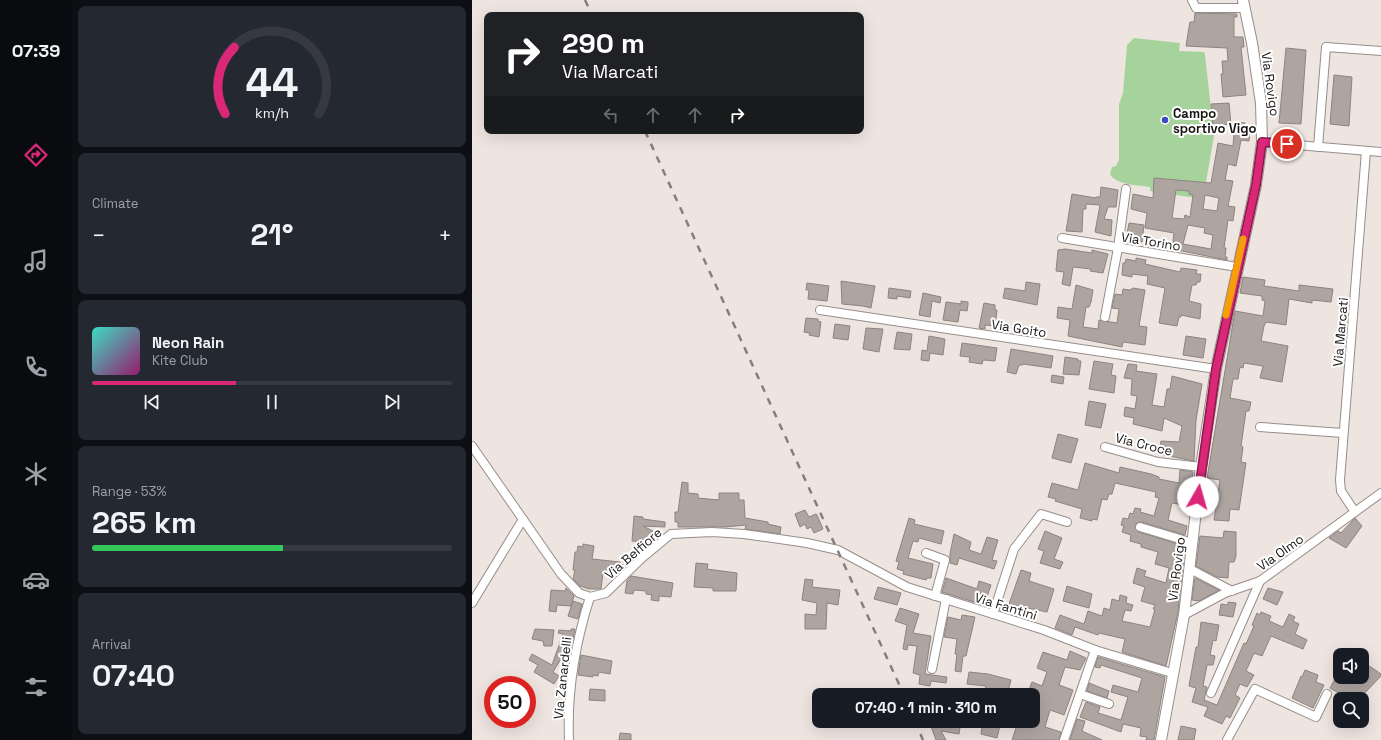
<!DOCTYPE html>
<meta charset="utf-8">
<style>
:root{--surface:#171b24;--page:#242831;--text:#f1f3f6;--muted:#9ea1a6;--line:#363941;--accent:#db2777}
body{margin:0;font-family:"Space Grotesk",sans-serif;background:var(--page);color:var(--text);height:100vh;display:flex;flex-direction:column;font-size:15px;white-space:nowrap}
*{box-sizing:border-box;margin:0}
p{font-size:13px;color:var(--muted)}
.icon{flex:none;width:22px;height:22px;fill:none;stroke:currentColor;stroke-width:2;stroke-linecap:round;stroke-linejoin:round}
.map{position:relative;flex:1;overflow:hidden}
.sheet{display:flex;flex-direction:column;gap:6px;padding:6px;background:#0d0f14;width:400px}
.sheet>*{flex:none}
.guide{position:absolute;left:12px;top:12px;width:380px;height:122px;border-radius:8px;box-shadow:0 4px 16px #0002;background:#202124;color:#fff;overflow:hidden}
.tools{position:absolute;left:861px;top:648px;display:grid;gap:8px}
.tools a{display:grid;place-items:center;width:36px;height:36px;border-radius:8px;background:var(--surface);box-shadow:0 4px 16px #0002;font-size:20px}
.speed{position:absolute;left:12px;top:676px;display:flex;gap:8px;font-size:20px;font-weight:700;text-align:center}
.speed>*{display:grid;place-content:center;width:52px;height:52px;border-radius:50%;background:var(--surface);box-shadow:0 4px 16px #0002;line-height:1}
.speed .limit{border:6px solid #d22;background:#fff;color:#111}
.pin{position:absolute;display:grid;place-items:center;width:34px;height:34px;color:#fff;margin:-17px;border:2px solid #fff;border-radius:50%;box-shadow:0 1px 4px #0007}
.me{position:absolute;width:44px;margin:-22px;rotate:7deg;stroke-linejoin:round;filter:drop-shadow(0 0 3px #0008)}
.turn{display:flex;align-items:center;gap:14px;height:84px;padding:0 12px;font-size:18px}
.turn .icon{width:52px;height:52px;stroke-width:2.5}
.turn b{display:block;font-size:28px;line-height:34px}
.lanes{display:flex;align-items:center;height:38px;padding:0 12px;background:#0003;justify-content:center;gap:20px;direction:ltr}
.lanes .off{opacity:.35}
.big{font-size:30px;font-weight:700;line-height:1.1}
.sheet .widget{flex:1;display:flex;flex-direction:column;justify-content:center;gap:6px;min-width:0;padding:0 14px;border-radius:8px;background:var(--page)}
.sheet .dial{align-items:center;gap:0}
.dial svg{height:104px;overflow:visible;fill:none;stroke:var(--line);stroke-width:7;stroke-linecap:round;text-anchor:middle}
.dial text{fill:var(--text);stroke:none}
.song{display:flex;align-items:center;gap:12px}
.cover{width:48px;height:48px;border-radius:6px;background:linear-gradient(135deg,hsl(170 70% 55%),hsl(320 70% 35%))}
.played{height:4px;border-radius:2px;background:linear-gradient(90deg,var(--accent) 40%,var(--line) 40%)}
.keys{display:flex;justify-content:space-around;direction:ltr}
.heat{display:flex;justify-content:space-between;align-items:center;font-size:22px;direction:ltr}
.charge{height:6px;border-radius:3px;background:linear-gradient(90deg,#34c759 53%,var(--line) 0)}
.trip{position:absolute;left:340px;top:688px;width:228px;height:40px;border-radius:8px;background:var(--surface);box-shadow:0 4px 16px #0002;font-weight:700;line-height:40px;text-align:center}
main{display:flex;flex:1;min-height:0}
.dock{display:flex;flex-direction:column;width:72px;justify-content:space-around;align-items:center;background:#090b0e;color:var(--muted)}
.dock .icon{width:28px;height:28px}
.dock .current{color:var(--accent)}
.dock b{font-size:18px;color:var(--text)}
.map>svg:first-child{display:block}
.green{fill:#a6d39b}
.building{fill:#aea5a1;stroke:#8d8481;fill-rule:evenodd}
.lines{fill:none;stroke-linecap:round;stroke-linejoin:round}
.minor-casing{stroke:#978e8a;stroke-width:10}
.major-casing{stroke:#978e8a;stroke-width:12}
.minor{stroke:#fff;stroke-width:8}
.major{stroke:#fff;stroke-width:10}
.rail{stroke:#867f7d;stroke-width:2.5;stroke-dasharray:7 7;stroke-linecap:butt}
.route-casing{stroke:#8e194d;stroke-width:10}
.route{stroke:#db2777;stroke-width:7}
.slow{stroke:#f59e0b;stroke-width:7}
.poi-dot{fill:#404abf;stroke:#fff;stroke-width:1.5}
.labels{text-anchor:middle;stroke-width:4;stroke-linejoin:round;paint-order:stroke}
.street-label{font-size:13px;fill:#171413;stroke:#fff}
.poi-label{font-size:13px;font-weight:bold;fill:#171413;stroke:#fff;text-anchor:start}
</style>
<main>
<nav class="dock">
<b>07:39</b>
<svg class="icon current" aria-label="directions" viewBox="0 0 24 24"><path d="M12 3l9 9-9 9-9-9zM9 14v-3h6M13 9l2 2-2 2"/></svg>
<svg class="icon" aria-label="music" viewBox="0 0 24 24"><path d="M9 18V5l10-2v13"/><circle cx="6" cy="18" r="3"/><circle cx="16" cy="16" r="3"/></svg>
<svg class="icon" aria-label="phone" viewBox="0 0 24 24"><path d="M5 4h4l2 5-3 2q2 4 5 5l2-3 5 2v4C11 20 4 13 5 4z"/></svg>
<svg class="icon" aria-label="climate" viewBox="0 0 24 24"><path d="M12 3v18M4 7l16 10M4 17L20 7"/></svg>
<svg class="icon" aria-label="car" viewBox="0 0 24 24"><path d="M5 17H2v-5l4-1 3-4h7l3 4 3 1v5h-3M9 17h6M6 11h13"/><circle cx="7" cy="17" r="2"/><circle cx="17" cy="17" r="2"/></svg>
<svg class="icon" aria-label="filters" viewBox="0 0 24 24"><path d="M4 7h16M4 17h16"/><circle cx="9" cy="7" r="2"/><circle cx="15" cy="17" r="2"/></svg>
</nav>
<section class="sheet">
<div class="widget dial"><svg viewBox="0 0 100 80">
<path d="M14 69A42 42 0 1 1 86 69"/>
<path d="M14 69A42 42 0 0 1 21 18" stroke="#db2777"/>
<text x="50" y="56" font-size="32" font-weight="700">44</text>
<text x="50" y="72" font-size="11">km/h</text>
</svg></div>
<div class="widget"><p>Climate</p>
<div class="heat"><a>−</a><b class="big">21°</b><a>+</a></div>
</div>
<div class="widget">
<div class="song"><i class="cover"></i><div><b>Neon Rain</b><p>Kite Club</p></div></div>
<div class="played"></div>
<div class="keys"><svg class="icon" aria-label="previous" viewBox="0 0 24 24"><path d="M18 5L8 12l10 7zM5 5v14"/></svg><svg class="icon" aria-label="pause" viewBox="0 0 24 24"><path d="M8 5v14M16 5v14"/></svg><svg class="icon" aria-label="next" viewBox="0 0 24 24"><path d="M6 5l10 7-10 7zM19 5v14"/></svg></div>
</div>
<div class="widget"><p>Range · 53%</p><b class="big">265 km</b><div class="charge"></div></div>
<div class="widget"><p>Arrival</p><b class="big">07:40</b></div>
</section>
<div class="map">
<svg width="909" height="740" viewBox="0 0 909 740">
<rect width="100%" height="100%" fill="#eee4e0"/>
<path class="green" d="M 662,38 L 708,43 L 707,51 L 732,52 L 733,55 L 742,136 L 731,199 L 678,191 L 678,187 C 666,185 644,185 638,174 L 640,167 L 644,166 L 647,160 L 647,104 L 651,93 L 655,45 Z"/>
<g class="building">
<polygon points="723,13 765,14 765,17 762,17 762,37 771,37 772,47 769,47 774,95 751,97 749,74 751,74 750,61 756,61 755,48 714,46 717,27 718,22 722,22"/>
<polygon points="814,48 834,50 829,124 807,123"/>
<polygon points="862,75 880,77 877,126 858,124"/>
<polygon points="757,103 759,124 741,126 739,104"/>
<path d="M 763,122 L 773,123 L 773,126 L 778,127 L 777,141 L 769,140 L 764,166 L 756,164 L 753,180 L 761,181 L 756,206 L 763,207 L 761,221 L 756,220 L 752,248 L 754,248 L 753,257 L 755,257 L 755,260 L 700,249 L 702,233 L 673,228 L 675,213 L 659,209 L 661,194 L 681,198 L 682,178 L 739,183 L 746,143 L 761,146 ZM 704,190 L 717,191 L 717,194 L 721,195 L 718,217 L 713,215 L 712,219 L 700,218 ZM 733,195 L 747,198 L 745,211 L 731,209 ZM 716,225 L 733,228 L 732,233 L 741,235 L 739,249 L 711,244 Z"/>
<polygon points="629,187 646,190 644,207 636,207 632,219 640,220 639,236 623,232 628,205 614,204 614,209 611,209 610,232 594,231 600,194 624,198 624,197 628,197"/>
<polygon points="657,223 672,225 670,242 654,239"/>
<polygon points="593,249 620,253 620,250 636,254 631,273 618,271 619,269 601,267 598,286 590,284 592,272 584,271 586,250"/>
<polygon points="664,258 674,260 673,264 708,272 709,268 725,270 724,274 729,274 728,282 725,282 724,285 720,285 717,301 729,304 728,319 709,315 709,317 707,317 705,326 687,323 693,288 675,284 676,276 660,274 660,277 650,275 651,263 653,263 654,259 664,261"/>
<polygon points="771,277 793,280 792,286 827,291 827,285 861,289 859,302 840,300 840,303 817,299 814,325 794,322 792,326 789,341 816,346 810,382 788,378 791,366 772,363 771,368 768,367 766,379 761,379 758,398 779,402 777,411 774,411 769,446 771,447 769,462 774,463 767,510 758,509 757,521 742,520 748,480 735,478 763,311 791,316 793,301 790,300 790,296 768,293"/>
<polygon points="369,281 403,286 399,308 391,306 370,304"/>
<polygon points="554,282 568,284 565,305 531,298 533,288 553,291"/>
<polygon points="335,283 357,286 355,301 336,299 337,290 334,290"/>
<polygon points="604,285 621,290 619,302 617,307 614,307 611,327 626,329 627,320 645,323 647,309 640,308 643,294 650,295 651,289 658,290 661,288 673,290 667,326 675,327 673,345 651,342 650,347 596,336 598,320 585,318 586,307 600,309"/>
<polygon points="417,288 439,291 438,298 425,296 425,299 416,298"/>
<polygon points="451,293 469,297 468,303 460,301 458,317 447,315"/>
<polygon points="489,301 496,302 496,305 495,311 488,310 486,322 471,320 474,302 489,304"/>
<polygon points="512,303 523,305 523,310 525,310 523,326 513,325 513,329 507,328"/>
<polygon points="334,318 346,319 346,321 349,322 347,337 337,335 338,333 332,332"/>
<polygon points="363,324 378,326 376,340 361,338"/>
<polygon points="394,328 411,329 407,352 391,349"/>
<polygon points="425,332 440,334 438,350 422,349"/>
<polygon points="457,336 473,339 471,355 458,353 457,361 449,360 450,350 455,351"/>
<polygon points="714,336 734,339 731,358 711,355"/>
<polygon points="490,343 525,348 523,361 511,360 510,364 497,362 498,357 488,356"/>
<polygon points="539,349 581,356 579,368 551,364 551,365 547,365 544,374 535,372"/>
<polygon points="593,357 606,359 606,361 609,361 607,375 591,374"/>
<polygon points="622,361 641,364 639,375 644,376 642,393 617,389"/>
<polygon points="656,364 665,365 664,371 685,374 680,405 692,407 695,389 698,389 700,376 730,384 724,420 722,461 687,454 689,441 707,442 710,426 692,418 690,431 661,424 662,418 652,416 653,407 663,409 665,396 659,395 660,379 652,378"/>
<polygon points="580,375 592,377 591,384 579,382"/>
<polygon points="617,401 634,404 629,428 613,425"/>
<polygon points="586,434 606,439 599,463 580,458"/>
<polygon points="613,463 647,473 648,467 679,474 687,477 687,479 707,483 708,470 721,472 717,506 700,503 696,520 715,526 713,535 670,522 665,523 663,526 666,532 713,546 706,612 694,666 650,652 653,639 627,633 626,635 603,627 600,635 583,628 588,615 612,624 616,611 630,616 632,608 638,610 640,599 647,601 648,595 655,597 654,603 661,605 659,611 653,610 650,621 678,627 683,609 681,609 683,605 669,601 673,587 661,583 665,568 674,571 672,576 694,583 697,568 683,564 686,552 669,547 669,544 658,541 659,535 650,532 652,526 649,525 651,518 656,519 658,513 661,514 663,508 669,509 668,512 682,516 687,498 683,497 684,492 643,483 640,494 637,494 635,500 630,499 625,520 620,519 620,521 608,518 610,509 583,501 584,499 576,497 580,483 606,490"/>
<polygon points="210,482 216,483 216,493 226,494 226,498 247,500 247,493 267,493 267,500 272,500 273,518 296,522 296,524 309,527 308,534 273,529 274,525 253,527 206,527 206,522 203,522 203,512 206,512"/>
<polygon points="333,510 337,517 344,514 345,515 351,529 342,533 339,527 335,529 333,524 328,527 323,514"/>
<polygon points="162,516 171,517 171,519 193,522 193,527 171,526 189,535 178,544 174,544 174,542 160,541"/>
<polygon points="437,518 443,520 442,524 472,531 469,544 447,538 446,542 441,541 436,558 461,564 459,578 455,578 454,580 431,574 432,571 425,569 427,562 424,561"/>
<polygon points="883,518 890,526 874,548 857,538 866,531 869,533"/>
<polygon points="573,531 590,538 582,559 591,562 588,569 568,563 572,551 566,549"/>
<polygon points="752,531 764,532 764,556 762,562 757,562 756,578 745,577 724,566 728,536 751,538"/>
<polygon points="482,534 499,542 497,550 509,554 515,537 526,540 520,560 525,561 522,569 487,558 485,565 478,563 478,554"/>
<polygon points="111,544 122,546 120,559 148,562 148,564 154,566 145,574 131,573 129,589 117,589 108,586 101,579 103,570 101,570 103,552 105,552 106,546 111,547"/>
<polygon points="224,563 236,564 235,569 265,573 264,591 241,591 241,588 222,587"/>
<polygon points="549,570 559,573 557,581 582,589 575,612 537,604"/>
<polygon points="159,576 201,583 199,597 187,596 187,601 179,600 180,595 174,594 174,591 162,590 161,594 153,593 155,581"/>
<polygon points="474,578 505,589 507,581 519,585 512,605 470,592"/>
<polygon points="723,578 747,590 727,601 720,600"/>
<polygon points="333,579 341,580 340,587 368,590 366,605 355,603 354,629 333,629 333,614 344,615 345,603 330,600"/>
<polygon points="595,586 620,594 617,608 591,601"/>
<polygon points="406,587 429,593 425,605 402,599"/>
<polygon points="94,588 102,596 99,606 85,605 84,612 77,611 79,590 93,591"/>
<polygon points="796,588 811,592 805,605 791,599"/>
<polygon points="101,601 110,604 106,619 96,616"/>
<polygon points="756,602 764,603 761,617 747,615 749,604 756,605"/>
<polygon points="428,608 447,614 441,633 459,636 453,674 475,677 474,683 459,681 458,686 447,684 448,675 441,673 445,646 436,645 435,650 431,649 435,625 423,621"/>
<polygon points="789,612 799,616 797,621 811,627 817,614 823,617 821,621 827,624 823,634 835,640 831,649 799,636 790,656 782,653 774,671 782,675 775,687 768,684 763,695 768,698 758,718 754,716 750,724 732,716 736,707 720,702 724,688 717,686 724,647 726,647 729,622 747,625 744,641 741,640 738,655 743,656 741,665 735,665 731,686 735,687 732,700 745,705 772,643 774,644 782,626 780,625 785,613 788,615"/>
<polygon points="490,615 503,617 494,656 491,656 489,672 483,671 485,654 483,654 485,639 472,637 476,617 489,620"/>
<polygon points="63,629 82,630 80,646 72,646 71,641 60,639"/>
<polygon points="99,629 103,629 99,649 95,649 81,672 87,676 82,684 62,672 66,665 57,660 60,654 80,665 91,634 86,633 87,630 99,631"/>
<polygon points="598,651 614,658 608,670 593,667 587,685 601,690 592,715 578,710 573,727 589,732 587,740 540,740 546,722 561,721 561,695 555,695 560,682 570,686 575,672 565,668 571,652 595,660"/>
<polygon points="109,655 140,661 138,674 127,672 126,676 121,675 121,677 106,675"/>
<polygon points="626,657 693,677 682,740 674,740 675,737 668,736 669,728 651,724 649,732 608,717 614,702 628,707 626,713 649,720 656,697 639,692 641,685 666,692 670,678 629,665 628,668 623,667"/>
<polygon points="890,661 909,674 909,676 887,699 877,699 858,688 864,677 890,677"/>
<polygon points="833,670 846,675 844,682 852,685 841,708 820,698 829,676 830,677"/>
<polygon points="497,672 516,674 539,680 535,695 512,695 514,686 495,684"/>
<polygon points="617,683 637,691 635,698 615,691"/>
<polygon points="118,689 133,690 133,701 117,700"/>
<polygon points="605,719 613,721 610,731 630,740 598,740"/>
<polygon points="457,721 489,721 487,734 469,731 474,740 464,740"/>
<polygon points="511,721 529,721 525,738 509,734"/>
<polygon points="709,726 724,729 722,740 706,740"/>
<polygon points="148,733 159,734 159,740 147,740"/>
</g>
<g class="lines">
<defs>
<g id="minor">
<polyline points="720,0 724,8 772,8"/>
<polyline points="790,142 909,152"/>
<polyline points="846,147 854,47 909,51"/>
<polyline points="590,238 765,267"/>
<polyline points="348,310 744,369"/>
<polyline points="633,317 646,248 654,189"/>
<polyline points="788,427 871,433"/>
<polyline points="0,446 89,574 107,593 118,597 134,593 170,558 199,534 240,532 272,534 335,543 366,550 435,587 572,630 623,650 700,673"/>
<polyline points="633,447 686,462 729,467"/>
<polyline points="883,512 869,491 868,480 894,151"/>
<polyline points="668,527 721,543"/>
<polyline points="454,553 473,560 463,596"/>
<polyline points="718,569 760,591"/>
<polyline points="0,603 51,519"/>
<polyline points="521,614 542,549 569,514 595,522"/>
<polyline points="712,615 753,593 788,581 909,493"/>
<polyline points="460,669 474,599"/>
<polyline points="739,693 788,581"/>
<polyline points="608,694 637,704"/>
<path d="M 97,740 C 95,691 103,644 118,597"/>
<polyline points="592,740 623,650"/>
<polyline points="755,740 783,689 844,717 855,694"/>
</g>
<polyline id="major" points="689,740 712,615 729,467 744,369 784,185 790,142 789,103 780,43 771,0"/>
</defs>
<use href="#minor" class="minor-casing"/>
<use href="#major" class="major-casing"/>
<use href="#minor" class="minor"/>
<use href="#major" class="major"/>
<g class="rail">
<polyline points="113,0 120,15"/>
<polyline points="173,131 432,695"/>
<polyline points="443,721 451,740"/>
</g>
</g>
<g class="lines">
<defs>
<polyline id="route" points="726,497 744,369 784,185 790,142 815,144"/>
</defs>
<use href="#route" class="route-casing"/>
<use href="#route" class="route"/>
<polyline class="slow" points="754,315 771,239"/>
</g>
<circle class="poi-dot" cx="693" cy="120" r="4"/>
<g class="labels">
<g class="street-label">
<text transform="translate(799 84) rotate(82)" y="5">Via Rovigo</text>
<text transform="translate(679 241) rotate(9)" y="5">Via Torino</text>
<text transform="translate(547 328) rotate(9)" y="5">Via Goito</text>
<text transform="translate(868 332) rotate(-85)" y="5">Via Marcati</text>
<text transform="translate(672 444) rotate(14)" y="5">Via Croce</text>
<text transform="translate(808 552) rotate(-35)" y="5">Via Olmo</text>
<text transform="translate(161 553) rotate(-41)" y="5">Via Belfiore</text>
<text transform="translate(704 569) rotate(-83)" y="5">Via Rovigo</text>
<text transform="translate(534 606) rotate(17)" y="5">Via Fantini</text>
<text transform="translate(90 678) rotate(-84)" y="5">Via Zanardelli</text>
</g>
<g class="poi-label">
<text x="701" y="118">Campo<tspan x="701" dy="15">sportivo Vigo</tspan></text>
</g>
</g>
</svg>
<div class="tools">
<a><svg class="icon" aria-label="sound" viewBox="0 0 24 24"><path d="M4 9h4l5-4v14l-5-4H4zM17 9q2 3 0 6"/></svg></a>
<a><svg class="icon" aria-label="search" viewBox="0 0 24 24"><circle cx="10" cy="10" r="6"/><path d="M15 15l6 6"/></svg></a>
</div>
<div class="speed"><div class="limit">50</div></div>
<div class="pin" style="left:815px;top:144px;background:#d93025"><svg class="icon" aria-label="arrive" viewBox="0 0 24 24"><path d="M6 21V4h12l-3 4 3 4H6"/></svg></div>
<svg class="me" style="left:726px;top:497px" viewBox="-20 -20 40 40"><circle r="19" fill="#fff"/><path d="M0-13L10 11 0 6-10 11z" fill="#db2777"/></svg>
<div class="trip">07:40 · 1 min · 310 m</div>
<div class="guide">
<div class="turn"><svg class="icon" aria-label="right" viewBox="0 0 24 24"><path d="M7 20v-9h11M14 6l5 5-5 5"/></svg><div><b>290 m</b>Via Marcati</div></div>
<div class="lanes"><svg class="icon off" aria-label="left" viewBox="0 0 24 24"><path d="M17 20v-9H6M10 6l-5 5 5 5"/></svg><svg class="icon off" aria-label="ahead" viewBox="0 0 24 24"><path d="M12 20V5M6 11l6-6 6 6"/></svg><svg class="icon off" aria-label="ahead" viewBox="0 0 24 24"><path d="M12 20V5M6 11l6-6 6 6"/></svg><svg class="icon" aria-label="right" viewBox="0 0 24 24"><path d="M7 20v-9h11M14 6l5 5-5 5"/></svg></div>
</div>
</div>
</main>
